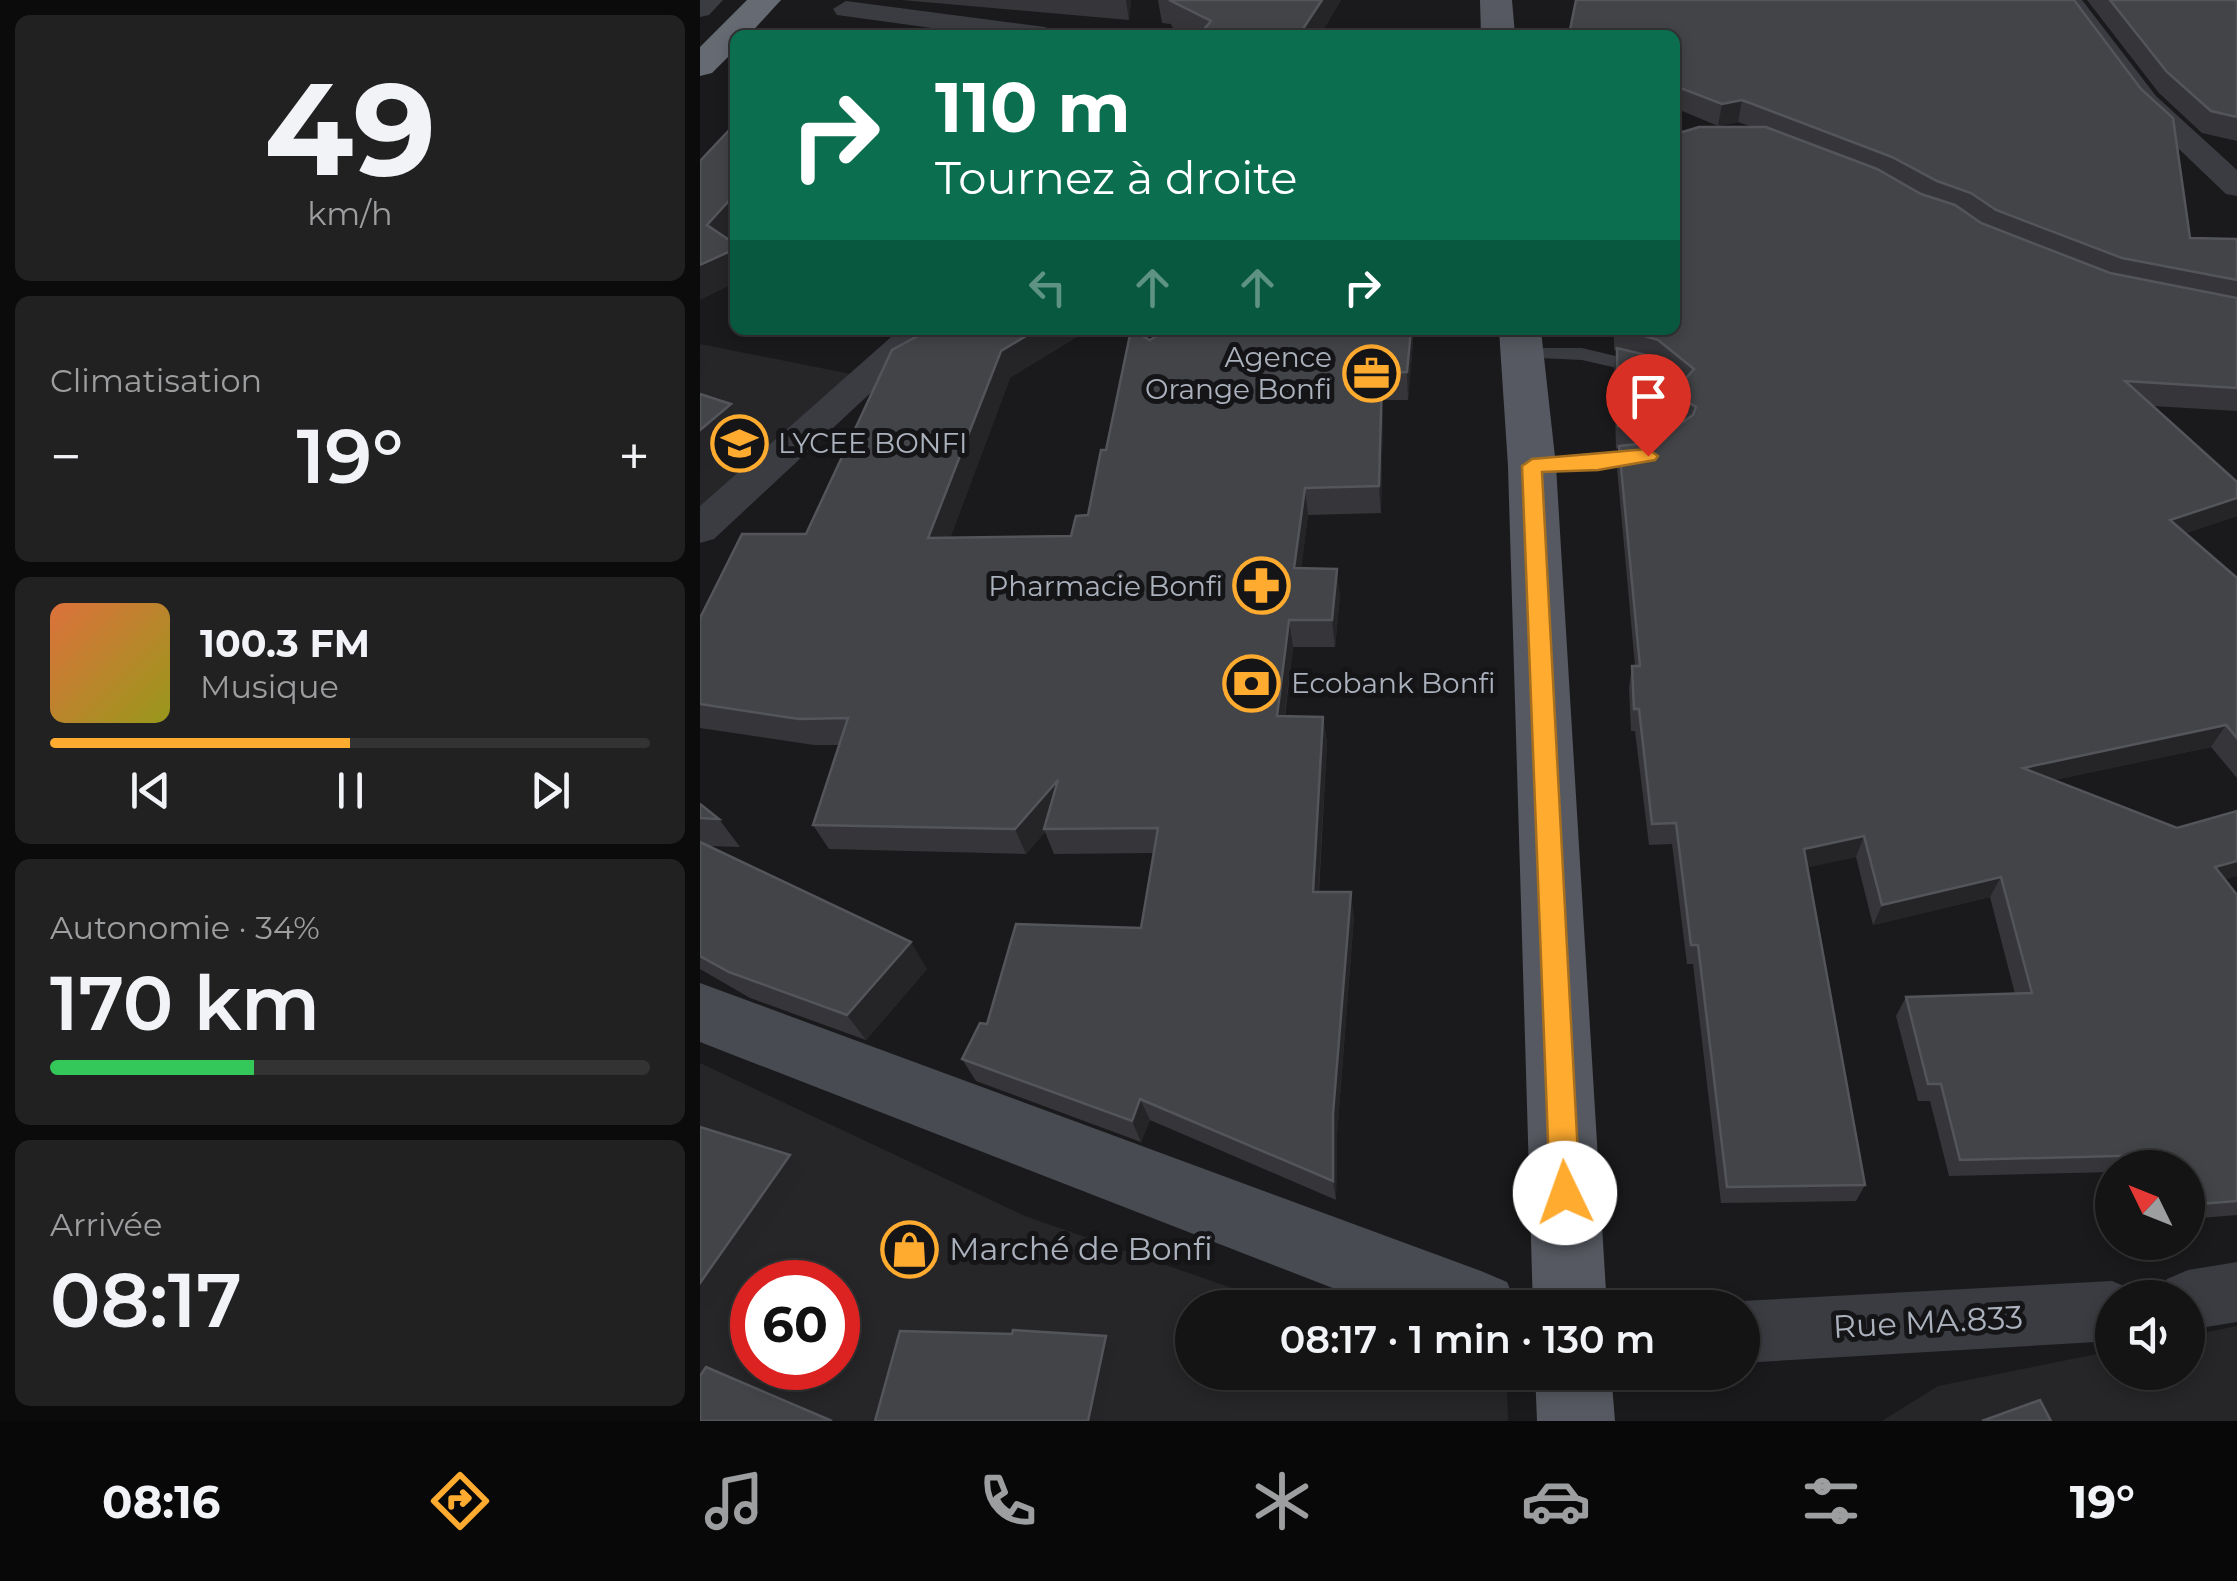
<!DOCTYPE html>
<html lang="fr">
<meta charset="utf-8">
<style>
:root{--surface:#141415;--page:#212122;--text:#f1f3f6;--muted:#9d9ea0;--line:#333334;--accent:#ffab2f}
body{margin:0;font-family:Montserrat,sans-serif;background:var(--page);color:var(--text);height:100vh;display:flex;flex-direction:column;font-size:38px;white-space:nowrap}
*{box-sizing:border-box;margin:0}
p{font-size:32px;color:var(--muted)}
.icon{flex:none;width:55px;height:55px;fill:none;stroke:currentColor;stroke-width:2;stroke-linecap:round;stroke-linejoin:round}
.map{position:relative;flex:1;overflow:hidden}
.sheet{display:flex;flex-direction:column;gap:15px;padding:15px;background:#0b0b0c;width:700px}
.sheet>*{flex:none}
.banner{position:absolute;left:30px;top:30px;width:950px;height:305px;border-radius:15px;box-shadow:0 5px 15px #0003,0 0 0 2px var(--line);background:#0b6e4f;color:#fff;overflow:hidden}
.needle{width:65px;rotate:313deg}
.tools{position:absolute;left:1395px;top:1150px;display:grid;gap:20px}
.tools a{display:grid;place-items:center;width:110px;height:110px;border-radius:50%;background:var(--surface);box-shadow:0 5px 15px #0003,0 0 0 2px var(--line);font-size:50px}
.speed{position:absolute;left:30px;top:1260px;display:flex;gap:20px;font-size:50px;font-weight:700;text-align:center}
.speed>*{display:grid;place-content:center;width:130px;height:130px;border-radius:50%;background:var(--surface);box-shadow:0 5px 15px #0003,0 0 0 2px var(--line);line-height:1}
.speed .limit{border:15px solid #d22;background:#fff;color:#111}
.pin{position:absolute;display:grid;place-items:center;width:85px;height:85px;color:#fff;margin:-102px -42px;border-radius:50% 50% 50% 0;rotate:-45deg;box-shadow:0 0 10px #0007}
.pin .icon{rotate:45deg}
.me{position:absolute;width:110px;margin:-55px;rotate:357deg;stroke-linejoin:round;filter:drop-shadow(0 0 8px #0008)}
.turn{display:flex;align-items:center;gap:35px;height:210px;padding:0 40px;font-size:45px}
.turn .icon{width:130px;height:130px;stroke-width:2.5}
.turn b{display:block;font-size:70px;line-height:85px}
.lanes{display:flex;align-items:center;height:95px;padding:0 40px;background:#0003;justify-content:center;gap:50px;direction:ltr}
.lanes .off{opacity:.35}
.big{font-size:75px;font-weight:600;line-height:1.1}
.sheet .widget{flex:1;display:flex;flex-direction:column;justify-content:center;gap:15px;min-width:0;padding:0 35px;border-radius:15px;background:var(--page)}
.sheet .dial{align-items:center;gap:0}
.dial b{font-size:130px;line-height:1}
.song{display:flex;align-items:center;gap:30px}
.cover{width:120px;height:120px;border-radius:15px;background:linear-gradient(135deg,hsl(20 70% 55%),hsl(60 70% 35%))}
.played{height:10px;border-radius:5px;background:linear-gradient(90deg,var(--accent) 50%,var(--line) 50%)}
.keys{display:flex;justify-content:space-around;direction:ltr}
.heat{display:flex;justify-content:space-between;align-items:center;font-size:55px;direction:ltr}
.charge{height:15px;border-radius:8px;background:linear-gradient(90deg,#34c759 34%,var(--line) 0)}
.trip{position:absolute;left:475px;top:1290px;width:585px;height:100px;border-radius:50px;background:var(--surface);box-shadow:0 5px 15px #0003,0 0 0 2px var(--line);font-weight:600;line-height:100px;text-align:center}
.dock{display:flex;height:160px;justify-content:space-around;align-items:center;background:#080808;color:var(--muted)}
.dock .icon{width:70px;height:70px}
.dock .selected{color:var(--accent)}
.dock b{font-size:45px;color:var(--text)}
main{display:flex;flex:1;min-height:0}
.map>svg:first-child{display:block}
.built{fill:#262629;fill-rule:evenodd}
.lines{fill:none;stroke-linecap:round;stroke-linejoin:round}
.lane{fill:#3a3c42;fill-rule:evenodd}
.street{fill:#3a3c42;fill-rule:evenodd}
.secondary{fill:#484b52;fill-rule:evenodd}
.primary{fill:#565961;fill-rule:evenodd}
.highway{fill:#666a73;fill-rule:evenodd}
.wall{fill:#36363a;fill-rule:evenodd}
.shaded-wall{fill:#252528}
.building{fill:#424448;stroke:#53555a;stroke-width:2.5}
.route{fill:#ffab2f;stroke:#a66f1f;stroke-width:2.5}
.labels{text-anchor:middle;stroke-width:10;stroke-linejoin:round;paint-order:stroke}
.poi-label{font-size:28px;fill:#abb2bd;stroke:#151517;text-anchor:end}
.near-poi-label{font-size:32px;fill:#abb2bd;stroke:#151517;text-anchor:start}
.near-street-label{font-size:32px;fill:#abb2bd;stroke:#151517}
</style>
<main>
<section class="sheet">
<div class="widget dial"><b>49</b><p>km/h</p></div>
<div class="widget"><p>Climatisation</p>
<div class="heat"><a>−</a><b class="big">19°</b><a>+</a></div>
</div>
<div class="widget">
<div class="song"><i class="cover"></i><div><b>100.3 FM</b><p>Musique</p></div></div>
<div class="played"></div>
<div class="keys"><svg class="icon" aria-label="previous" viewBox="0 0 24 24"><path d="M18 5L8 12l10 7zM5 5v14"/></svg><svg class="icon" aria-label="pause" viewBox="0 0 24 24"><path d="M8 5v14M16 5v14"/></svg><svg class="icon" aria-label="next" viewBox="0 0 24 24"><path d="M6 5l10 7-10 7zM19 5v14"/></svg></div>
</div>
<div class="widget"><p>Autonomie · 34%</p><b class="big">170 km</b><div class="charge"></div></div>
<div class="widget"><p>Arrivée</p><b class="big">08:17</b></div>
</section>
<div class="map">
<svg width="1537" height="1421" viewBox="0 0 1537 1421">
<rect width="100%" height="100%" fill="#1a1a1c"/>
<g class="built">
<polygon points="0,344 156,375 0,511"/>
<path d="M 0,1063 L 325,1216 L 586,1307 L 492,1308 L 492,1372 L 771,1373 L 807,1385 L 808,1421 L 0,1421 ZM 52,1282 L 138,1282 L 138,1368 L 52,1368 Z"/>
<polygon points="1537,1326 1537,1421 1182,1421 1238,1386 1412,1351 1412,1372 1488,1372 1488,1336"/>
</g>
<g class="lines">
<g class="lane">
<polygon points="822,348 882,348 949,364 952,368 943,374 882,360 816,357 816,349"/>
<polygon points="948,450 955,452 955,460 832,472 822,466 832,460"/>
</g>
<g class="street">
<polygon points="0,0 23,0 9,15 0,17"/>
<polygon points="1355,0 1382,0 1456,96 1537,170 1537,196 1526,194 1436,108"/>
<polygon points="146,1 345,27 359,35 283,35 137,15 133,9"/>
<polygon points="199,330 238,330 14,539 0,543 0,506"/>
<polygon points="1537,1262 1537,1322 1488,1330 1488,1298 1459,1298 1467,1279 1488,1270"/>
<polygon points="1412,1281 1433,1290 1437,1298 1412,1298 1412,1341 1042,1363 1042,1308 1027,1308 1042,1301"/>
</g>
<polygon class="secondary" points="0,983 781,1271 807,1282 818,1308 684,1308 0,1042"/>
<g class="primary">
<polygon points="780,0 812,0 815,35 781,35"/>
<polygon points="799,330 841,330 856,466 907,1308 833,1308 808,466"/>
<polygon points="835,1372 911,1372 915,1421 837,1421"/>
</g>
<polygon class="highway" points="47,0 81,0 49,35 35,35 35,50 12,73 0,76 0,47"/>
</g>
<g class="wall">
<polygon points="202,0 431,0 429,20"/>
<polygon points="458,0 641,0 620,35 487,35 472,27 471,24 462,23"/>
<polygon points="1387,0 1537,0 1537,141 1502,133 1459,93"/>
<path d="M 975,35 L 1490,238 L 1537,242 L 1537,411 L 1453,406 L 1537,516 L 1486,533 L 1537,578 L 1537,778 L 1511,747 L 1354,780 L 1525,880 L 1537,895 L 1537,1215 L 1488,1219 L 1488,1168 L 1412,1168 L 1412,1172 L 1249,1176 L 1230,1101 L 1218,1101 L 1196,1016 L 1206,997 L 1315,994 L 1290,897 L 1173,925 L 1156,857 L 1107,867 L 1165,1185 L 1156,1201 L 1021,1203 L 993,964 L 987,964 L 972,844 L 949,845 L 935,731 L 931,731 L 929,688 L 932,666 L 935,666 L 917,468 L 919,448 L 916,449 L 914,371 L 916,351 L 914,350 L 914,330 L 975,330 L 975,129 L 979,133 L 1052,127 L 1038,122 L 1018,126 L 975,108 ZM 980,421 L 982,423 L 953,442 L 947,443 Z"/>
<polygon points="714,330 708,400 683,400 681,513 608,515 601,568 640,596 635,647 593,647 585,716 623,717 627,743 619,892 654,916 637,1135 636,1200 450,1120 441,1142 276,1081 262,1059 287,1024 441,928 454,853 354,854 345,832 326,854 129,849 113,825 140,745 114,745 0,728 0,618 106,534 310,378 250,538 371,536 388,515 406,450 450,340"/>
<polygon points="0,804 19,819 40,847 9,846 227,969 166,1040 50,998 0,969"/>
</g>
<g class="shaded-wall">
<polygon points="426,0 431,0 429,20 426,1"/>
<polygon points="622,0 641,0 620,35 599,35"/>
<polygon points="1042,100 1038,122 1018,126 1022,104"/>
<polygon points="35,194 35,236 20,253 7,225"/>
<polygon points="35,249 35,283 0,300 0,265"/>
<polygon points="336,330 389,330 310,378 240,565 228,538 301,351"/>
<polygon points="711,330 714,330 708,400 707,372"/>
<polygon points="0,354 8,369 0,375"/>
<polygon points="682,373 683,400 681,513 679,486"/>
<polygon points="983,399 980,421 942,446 944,424"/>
<polygon points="31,404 47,435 0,474 0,430"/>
<polygon points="605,488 608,515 598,595 594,568"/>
<polygon points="1537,498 1537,516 1459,542 1470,520"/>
<polygon points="637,569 640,596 635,647 632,620"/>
<polygon points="589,620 593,647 581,742 577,716"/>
<polygon points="623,717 627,743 617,916 613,892"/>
<polygon points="1526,725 1511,747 1312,789 1323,768"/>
<polygon points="358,780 344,829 345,832 326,854 315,829"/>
<polygon points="1164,836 1156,857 1097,870 1104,849"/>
<polygon points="1537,861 1537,876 1499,888 1515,867"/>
<polygon points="1301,877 1290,897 1173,925 1182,905"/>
<polygon points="651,892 654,916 637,1135 636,1200 633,1181 633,1114"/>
<polygon points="211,942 227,969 166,1040 147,1015"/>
<polygon points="440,1099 450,1120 441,1142 432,1121"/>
<polygon points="90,1155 105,1171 10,1308 0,1301 0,1283"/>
<polygon points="406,1336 415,1348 400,1421 388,1421"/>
</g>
<g class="building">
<polygon points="469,0 622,0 599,35 499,35 511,21"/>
<polygon points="876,0 1374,0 1441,89 1473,118 1490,238 1536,239 1537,242 1537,280 1422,258 1296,210 1271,193 1237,181 1192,157 1042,100 1022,104 975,86 975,35 869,35"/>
<polygon points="1410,0 1537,0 1537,117 1511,111 1467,72"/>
<polygon points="225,29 237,35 210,35"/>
<polygon points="35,124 35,194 7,225 35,244 35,249 0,265 0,161"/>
<polygon points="999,127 1066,127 1177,169 1221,194 1255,205 1281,223 1410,273 1537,298 1537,388 1425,381 1537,482 1537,498 1470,520 1537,578 1537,738 1526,725 1323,768 1477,828 1537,811 1537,861 1515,867 1537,895 1537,1201 1488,1205 1488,1168 1460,1168 1455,1155 1260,1160 1241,1084 1228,1084 1206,997 1332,993 1301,877 1182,905 1164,836 1104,849 1165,1185 1027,1187 998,945 991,945 976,823 952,824 939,709 934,709 932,666 940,666 919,446 953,442 993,415 996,407 983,399 944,424 918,426 917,348 950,356 975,377 987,377 994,369 958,340 925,330 975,330 975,220 979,216 975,216 975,129 979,133"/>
<polygon points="229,330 336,330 301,351 228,538 371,536 376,516 388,515 401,450 406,450 431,330 450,340 465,330 711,330 707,372 682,373 679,486 605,488 594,568 637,569 632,620 589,620 577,716 623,717 613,892 651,892 633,1114 633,1181 440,1099 432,1121 262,1059 280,1023 287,1024 316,924 441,928 458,828 344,829 358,780 315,829 113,825 148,718 99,719 0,704 0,618 42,534 106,534 192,350"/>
<polygon points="0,394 31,404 0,430"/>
<polygon points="0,804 19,819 0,818"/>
<polygon points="0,842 211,942 147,1015 29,972 0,956"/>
<polygon points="0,1127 90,1155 0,1283"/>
<polygon points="313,1330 406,1336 388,1421 175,1421 200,1331 312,1334"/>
<polygon points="6,1367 132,1421 0,1421 0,1376"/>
<polygon points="1340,1400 1351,1421 1282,1421"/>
</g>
<polygon class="route" points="948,449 958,456 955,460 898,470 842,472 880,1193 875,1203 865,1207 855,1203 850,1193 822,466 832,459"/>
<defs>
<symbol id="office-ring" viewBox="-11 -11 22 22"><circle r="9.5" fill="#151517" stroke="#ffab2f" stroke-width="1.5"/><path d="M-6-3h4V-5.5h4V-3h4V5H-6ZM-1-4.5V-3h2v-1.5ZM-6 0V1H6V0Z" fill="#ffab2f"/></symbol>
<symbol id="school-ring" viewBox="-11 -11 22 22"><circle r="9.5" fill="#151517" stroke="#ffab2f" stroke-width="1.5"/><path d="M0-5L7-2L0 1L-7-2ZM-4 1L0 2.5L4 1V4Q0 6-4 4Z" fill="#ffab2f"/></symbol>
<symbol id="pharmacy-ring" viewBox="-11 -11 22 22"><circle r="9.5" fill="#151517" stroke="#ffab2f" stroke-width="1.5"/><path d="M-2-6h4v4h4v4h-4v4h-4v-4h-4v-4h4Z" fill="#ffab2f"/></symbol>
<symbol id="bank-ring" viewBox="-11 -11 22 22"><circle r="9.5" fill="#151517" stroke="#ffab2f" stroke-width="1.5"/><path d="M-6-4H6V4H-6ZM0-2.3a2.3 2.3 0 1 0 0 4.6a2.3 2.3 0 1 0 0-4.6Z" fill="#ffab2f"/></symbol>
<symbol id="shop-ring" viewBox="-11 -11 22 22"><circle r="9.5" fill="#151517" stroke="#ffab2f" stroke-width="1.5"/><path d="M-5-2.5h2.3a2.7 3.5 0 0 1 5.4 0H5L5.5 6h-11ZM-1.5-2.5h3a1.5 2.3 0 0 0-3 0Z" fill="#ffab2f"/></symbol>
</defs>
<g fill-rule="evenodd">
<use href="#office-ring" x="640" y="342" width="63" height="63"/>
<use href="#school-ring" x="8" y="412" width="63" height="63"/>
<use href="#pharmacy-ring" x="530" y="554" width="63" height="63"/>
<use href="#bank-ring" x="520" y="652" width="63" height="63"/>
<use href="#shop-ring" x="178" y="1218" width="63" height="63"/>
</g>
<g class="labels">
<g class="poi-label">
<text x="632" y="367">Agence<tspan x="632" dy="32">Orange Bonfi</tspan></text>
<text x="78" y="453" text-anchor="start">LYCEE BONFI</text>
<text x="523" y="596">Pharmacie Bonfi</text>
<text x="591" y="693" text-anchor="start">Ecobank Bonfi</text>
</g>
<g class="near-poi-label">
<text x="249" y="1260">Marché de Bonfi</text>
</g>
<g class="near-street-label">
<text transform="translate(1228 1322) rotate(-3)" y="11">Rue MA.833</text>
</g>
</g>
</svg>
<div class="tools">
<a><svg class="needle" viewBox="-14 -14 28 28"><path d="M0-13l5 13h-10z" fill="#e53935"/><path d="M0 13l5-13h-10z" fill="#9d9ea0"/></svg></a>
<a><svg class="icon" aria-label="sound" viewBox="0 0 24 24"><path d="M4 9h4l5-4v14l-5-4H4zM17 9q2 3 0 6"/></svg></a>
</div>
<div class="speed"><div class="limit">60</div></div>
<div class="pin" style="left:948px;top:456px;background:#d93025"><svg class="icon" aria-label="arrive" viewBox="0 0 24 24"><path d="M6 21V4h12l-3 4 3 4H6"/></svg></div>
<svg class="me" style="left:865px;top:1193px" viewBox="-20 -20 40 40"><circle r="19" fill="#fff"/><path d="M0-13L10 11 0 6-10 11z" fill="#ffab2f"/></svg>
<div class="trip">08:17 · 1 min · 130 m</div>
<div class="banner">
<div class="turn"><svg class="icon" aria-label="right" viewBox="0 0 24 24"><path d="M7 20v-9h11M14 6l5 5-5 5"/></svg><div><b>110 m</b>Tournez à droite</div></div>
<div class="lanes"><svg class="icon off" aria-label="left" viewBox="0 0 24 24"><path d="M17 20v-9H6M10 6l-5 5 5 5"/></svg><svg class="icon off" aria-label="ahead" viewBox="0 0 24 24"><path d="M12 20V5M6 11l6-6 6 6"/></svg><svg class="icon off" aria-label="ahead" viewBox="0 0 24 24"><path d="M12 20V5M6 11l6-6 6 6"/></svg><svg class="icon" aria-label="right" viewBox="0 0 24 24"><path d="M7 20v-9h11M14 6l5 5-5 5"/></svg></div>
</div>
</div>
</main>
<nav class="dock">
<b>08:16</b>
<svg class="icon selected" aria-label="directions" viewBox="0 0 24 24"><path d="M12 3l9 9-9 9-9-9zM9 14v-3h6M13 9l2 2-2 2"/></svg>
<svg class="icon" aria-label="music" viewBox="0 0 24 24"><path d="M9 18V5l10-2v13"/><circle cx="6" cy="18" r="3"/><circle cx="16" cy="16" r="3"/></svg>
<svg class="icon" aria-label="phone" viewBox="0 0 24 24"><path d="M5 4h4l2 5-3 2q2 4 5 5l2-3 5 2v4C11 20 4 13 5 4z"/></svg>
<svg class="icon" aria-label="climate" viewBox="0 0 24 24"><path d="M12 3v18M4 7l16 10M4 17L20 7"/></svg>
<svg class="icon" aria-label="car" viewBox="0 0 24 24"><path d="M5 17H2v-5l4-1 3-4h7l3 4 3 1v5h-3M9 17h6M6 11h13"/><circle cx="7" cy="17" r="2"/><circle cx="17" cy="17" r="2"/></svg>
<svg class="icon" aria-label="filters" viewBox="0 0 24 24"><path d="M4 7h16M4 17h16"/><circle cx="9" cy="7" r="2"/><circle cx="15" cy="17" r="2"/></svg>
<b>19°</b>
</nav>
